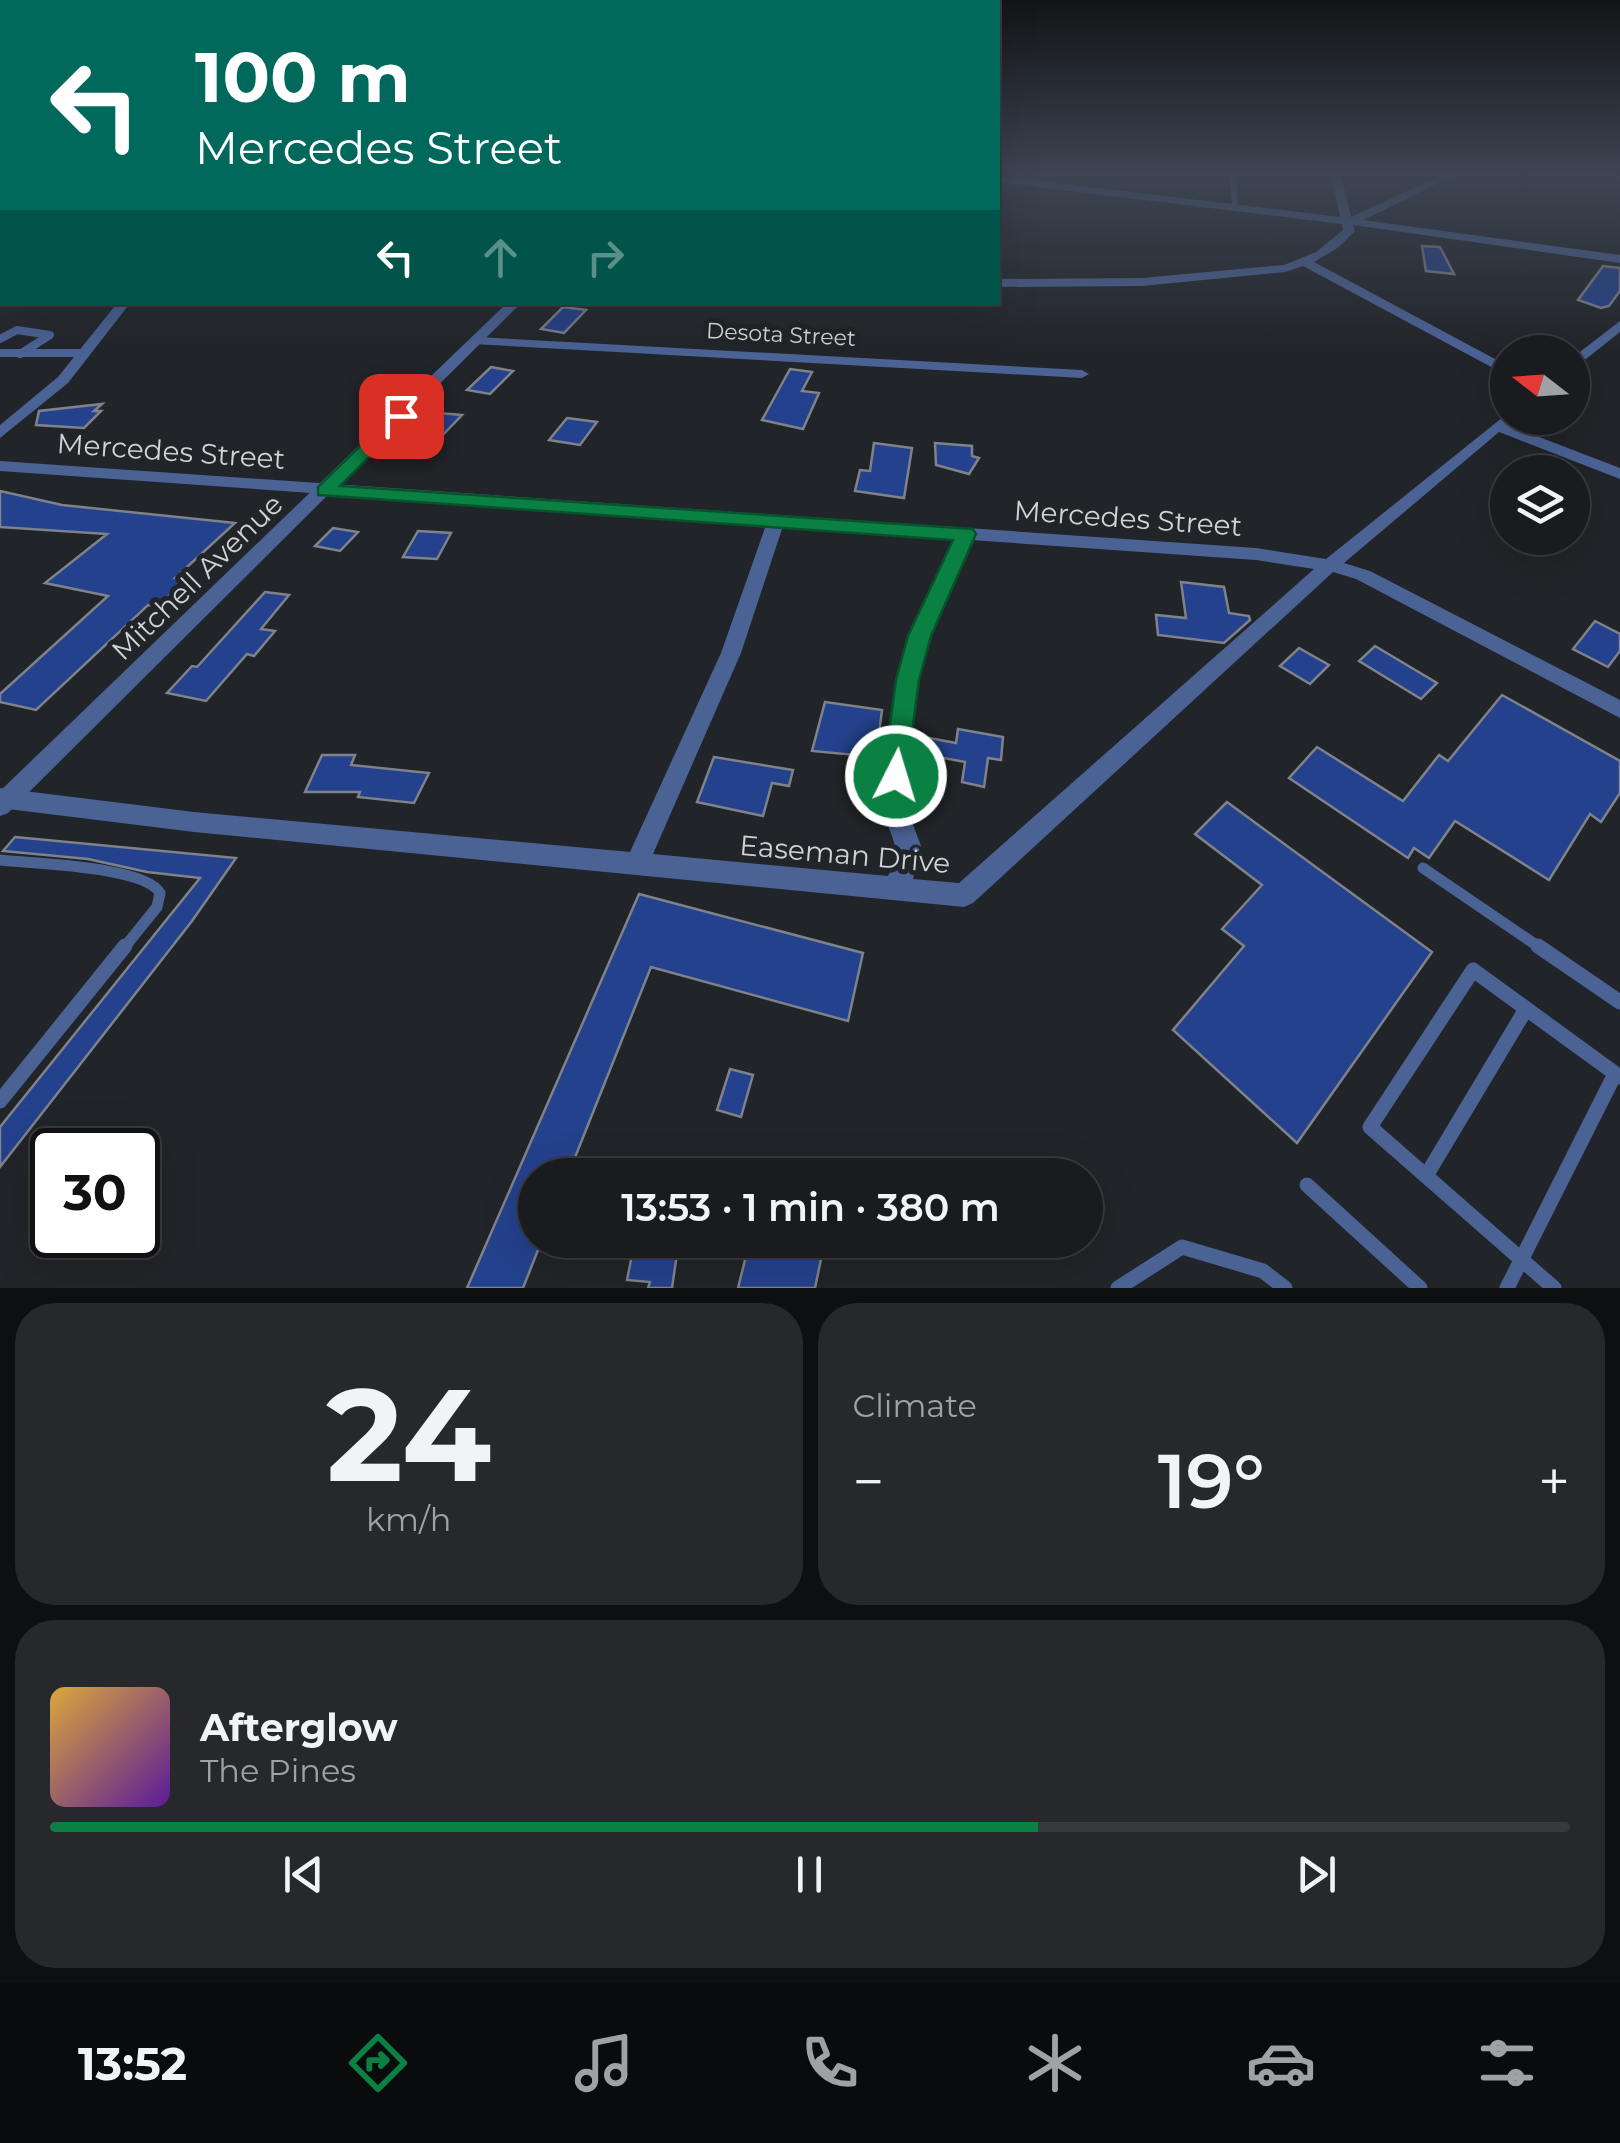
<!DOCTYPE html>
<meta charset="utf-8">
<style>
:root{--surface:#191b1e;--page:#26282b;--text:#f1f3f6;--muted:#9fa1a4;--line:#37393c;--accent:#0b8043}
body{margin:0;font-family:Montserrat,sans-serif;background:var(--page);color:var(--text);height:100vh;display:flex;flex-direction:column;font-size:38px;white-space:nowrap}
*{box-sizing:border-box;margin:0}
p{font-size:32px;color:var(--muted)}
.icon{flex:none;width:55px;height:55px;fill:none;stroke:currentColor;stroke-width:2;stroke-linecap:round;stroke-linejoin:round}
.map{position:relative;height:1288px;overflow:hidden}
.drawer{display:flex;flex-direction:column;gap:15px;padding:15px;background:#0e0f10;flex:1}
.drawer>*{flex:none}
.hud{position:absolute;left:0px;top:0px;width:1000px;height:305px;box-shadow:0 10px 40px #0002,0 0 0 2px var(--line);background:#00695c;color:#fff;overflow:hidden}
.needle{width:65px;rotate:287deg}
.fabs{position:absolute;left:1490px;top:335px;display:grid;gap:20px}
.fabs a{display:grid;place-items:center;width:100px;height:100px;border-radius:50%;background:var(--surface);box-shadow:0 10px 40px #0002,0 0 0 2px var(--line);font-size:50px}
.speed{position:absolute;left:30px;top:1128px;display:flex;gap:20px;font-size:50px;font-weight:700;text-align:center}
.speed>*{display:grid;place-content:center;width:130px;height:130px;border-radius:50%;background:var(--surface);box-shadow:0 10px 40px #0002,0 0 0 2px var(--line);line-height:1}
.speed .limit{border:5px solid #111;border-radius:15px;background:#fff;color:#111}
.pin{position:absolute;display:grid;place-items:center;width:85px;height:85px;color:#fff;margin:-42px;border-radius:20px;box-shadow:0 5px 15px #0006}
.me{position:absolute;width:110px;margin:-55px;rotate:5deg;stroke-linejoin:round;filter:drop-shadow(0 0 8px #0008)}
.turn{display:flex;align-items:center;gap:35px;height:210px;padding:0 30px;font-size:45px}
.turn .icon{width:130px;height:130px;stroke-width:2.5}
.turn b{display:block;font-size:70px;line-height:85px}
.lanes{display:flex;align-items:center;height:95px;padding:0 30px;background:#0003;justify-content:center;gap:50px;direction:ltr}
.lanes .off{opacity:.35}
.big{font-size:75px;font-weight:600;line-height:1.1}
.drawer .tile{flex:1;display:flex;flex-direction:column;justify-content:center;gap:15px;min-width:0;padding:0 35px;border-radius:40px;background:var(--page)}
.drawer .dial{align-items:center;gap:0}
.dial b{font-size:130px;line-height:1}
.song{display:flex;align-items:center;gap:30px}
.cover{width:120px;height:120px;border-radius:15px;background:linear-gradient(135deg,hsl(40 70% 55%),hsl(270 70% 35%))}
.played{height:10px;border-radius:5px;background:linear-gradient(90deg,var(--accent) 65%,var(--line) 65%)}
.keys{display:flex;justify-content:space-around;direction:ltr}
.heat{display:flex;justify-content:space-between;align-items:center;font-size:55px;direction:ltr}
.drawer .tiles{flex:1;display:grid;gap:15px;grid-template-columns:1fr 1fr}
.tile:last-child{grid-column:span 2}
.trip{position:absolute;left:518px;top:1158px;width:585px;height:100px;border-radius:50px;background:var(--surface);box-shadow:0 10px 40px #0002,0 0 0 2px var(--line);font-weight:600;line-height:100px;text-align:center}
.dock{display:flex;height:160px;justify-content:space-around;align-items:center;background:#0a0b0c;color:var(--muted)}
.dock .icon{width:70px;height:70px}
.dock .on{color:var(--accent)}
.dock b{font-size:45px;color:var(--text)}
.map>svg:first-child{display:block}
.building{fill:#23418c;stroke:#7f8288;stroke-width:2.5}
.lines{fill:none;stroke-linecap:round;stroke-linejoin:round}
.service-far3{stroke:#4b6295;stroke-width:6}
.service-far2{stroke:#4b6295;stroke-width:8}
.service-far1{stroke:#4b6295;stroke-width:11}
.service{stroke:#4b6295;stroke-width:15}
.minor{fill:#4b6295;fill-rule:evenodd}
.tertiary{fill:#4b6295;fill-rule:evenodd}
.route{fill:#0b8043;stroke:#07532c;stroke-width:2.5}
.labels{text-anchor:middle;stroke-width:10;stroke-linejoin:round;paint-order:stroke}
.far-street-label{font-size:22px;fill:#d0d2d5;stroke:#212428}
.street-label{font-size:28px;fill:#d0d2d5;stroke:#212428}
</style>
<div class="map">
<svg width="1620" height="1288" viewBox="0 0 1620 1288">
<rect width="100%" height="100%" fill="#212428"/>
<g class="building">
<polygon points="1422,246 1440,247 1454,274 1426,271"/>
<polygon points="1603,266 1620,268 1620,291 1609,306 1601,308 1578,300"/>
<polygon points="563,307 586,310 564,333 541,329"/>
<polygon points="491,367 513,371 490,394 467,390"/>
<polygon points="790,369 812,372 802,391 819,393 803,429 762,420"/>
<polygon points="102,404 94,411 101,411 84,428 36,425 39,411"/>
<polygon points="439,413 462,415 437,441 410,438"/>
<polygon points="567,418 597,422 580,445 549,440"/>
<polygon points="874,443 912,448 904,498 855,491 860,470 870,471"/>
<polygon points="935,443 972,446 972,456 979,458 969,474 936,465"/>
<polygon points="0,491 62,505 235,523 175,578 185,580 157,607 148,605 36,710 0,702 0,694 108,596 45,583 107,534 0,527"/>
<polygon points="333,528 358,532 340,551 315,546"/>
<polygon points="418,531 451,533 437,559 403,557"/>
<polygon points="1181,582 1224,587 1229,613 1249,616 1250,620 1224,643 1158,635 1156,615 1186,618"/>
<polygon points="265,592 289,595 261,629 275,631 254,656 247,654 206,701 167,693 192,666 197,667"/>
<polygon points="1595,621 1620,634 1620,651 1608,667 1573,649"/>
<polygon points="1375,646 1437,683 1421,699 1359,661"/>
<polygon points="1299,648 1329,665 1310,684 1280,666"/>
<polygon points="1502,695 1620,761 1620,793 1601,822 1590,814 1549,880 1455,821 1429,858 1414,848 1408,858 1289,778 1317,747 1403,801 1439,755 1448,761"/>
<polygon points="825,702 882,710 876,757 812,751"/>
<polygon points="958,729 1003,737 1001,760 988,758 984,787 962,782 965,762 912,752 913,735 956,743"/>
<polygon points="322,755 355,755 351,765 429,773 414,803 358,797 360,792 305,792"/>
<polygon points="714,757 793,770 789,786 772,783 763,816 697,802"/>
<polygon points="1227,802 1432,952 1297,1143 1173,1030 1244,946 1222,929 1262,885 1195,834"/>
<polygon points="15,837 236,858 192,921 0,1167 0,1127 200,878 147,872 88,859 3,851"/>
<polygon points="639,894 863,953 848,1021 651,967 568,1175 535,1175 535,1240 542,1240 523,1288 467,1288"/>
<polygon points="730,1069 753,1075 741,1117 717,1110"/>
<polygon points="635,1240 679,1240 672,1288 648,1288 650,1282 627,1280"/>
<polygon points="750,1240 825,1240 815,1288 738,1288"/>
</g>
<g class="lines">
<polyline class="service-far3" points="1233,174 1235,206"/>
<g class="service-far2">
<polyline points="0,339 17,330 50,335 20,354"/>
<polyline points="0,353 85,353"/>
</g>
<g class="service-far1">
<path d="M 0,860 C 33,864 145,866 160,893 L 157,907 L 123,949"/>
<polyline points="1423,868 1542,949"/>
</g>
<g class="service">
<polyline points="1538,946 1620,1002"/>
<polyline points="0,1101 125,946"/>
<polyline points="1426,1176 1526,1009"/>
<polyline points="1307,1185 1420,1288"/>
<polyline points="1118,1288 1182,1247 1263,1271 1285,1288"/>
<polyline points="1507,1288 1615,1074"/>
<polyline points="1554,1288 1370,1127 1473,970 1620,1077"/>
</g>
<g class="minor">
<polygon points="1331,174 1341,174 1351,217 1444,174 1457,174 1363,220 1620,255 1620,263 1353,225 1355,231 1339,247 1314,262 1508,366 1508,376 1303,266 1285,272 1142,286 998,287 998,279 1142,278 1284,265 1316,252 1343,230 1342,224 998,182 998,176 1340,217"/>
<polygon points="118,302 131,302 68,383 0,438 0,425 58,377"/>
<polygon points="1620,321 1620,332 1572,370 1572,358"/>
<polygon points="477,337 1082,370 1089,374 1082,378 472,344 470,341"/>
<path d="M 1508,413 L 1508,418 L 1515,418 L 1508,425 L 1620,468 L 1620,479 L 1499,432 L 1344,563 L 1370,571 L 1620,700 L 1620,718 L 1356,579 L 1333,572 L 973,903 L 964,907 L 194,832 L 0,808 L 0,788 L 194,812 L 630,852 L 721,653 L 766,525 L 0,471 L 0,461 L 1256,548 L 1326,559 ZM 783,526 L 954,539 C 920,612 893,667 886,749 C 884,767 881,786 882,803 C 885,833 906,843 888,876 L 653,854 L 741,653 ZM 971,540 L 1256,560 L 1314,569 L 959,883 L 913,879 L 921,846 L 906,806 L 908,746 L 917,680 L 929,636 Z"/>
</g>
<polygon class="tertiary" points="508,302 522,302 8,813 0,816 0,791"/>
</g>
<linearGradient id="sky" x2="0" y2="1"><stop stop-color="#121416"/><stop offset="0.49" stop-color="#3d4553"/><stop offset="1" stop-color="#3d4553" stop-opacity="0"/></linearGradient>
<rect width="1620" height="354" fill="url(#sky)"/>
<polygon class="route" points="401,411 407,412 407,419 340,486 973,529 976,534 931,636 919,680 905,784 896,787 886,784 883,776 896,680 908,636 953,540 318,495 318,487 395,412"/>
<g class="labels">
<g class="far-street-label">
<text transform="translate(781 334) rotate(3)" y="8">Desota Street</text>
</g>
<g class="street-label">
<text transform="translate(171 451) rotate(4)" y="10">Mercedes Street</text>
<text transform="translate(1128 518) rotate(4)" y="10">Mercedes Street</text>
<text transform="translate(197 577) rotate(-44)" y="10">Mitchell Avenue</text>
<text transform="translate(845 854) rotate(5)" y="10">Easeman Drive</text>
</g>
</g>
</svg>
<div class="fabs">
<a><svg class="needle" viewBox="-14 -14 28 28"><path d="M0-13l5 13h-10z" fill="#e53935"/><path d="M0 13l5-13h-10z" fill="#9fa1a4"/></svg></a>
<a><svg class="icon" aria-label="layers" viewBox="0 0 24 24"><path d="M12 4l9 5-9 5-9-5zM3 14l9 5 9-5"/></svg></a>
</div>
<div class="speed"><div class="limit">30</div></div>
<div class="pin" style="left:401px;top:416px;background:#d93025"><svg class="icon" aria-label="arrive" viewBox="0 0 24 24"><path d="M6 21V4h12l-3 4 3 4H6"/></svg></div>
<svg class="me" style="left:896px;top:776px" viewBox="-20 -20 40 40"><circle r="17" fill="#0b8043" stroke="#fff" stroke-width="3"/><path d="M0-11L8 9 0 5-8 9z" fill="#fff"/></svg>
<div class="trip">13:53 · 1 min · 380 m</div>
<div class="hud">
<div class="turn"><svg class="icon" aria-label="left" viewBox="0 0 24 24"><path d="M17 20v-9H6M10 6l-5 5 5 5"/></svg><div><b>100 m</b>Mercedes Street</div></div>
<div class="lanes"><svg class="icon" aria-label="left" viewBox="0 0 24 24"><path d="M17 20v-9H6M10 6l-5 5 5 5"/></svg><svg class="icon off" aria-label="ahead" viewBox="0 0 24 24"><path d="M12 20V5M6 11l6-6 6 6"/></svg><svg class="icon off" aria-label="right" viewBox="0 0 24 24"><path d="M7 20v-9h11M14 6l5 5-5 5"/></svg></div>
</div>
</div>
<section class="drawer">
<div class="tiles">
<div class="tile dial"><b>24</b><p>km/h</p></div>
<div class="tile"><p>Climate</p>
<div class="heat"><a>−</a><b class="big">19°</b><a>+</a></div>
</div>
<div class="tile">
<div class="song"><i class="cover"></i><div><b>Afterglow</b><p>The Pines</p></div></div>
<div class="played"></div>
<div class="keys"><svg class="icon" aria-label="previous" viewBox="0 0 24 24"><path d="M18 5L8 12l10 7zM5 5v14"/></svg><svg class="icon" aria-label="pause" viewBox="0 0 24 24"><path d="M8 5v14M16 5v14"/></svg><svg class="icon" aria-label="next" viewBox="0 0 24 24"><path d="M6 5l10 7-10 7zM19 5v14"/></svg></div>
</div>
</div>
</section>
<nav class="dock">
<b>13:52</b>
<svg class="icon on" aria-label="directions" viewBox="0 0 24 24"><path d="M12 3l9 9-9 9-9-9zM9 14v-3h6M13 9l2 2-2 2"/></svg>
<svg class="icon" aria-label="music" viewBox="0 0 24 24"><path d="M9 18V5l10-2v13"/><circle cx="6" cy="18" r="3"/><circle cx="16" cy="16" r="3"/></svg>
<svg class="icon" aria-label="phone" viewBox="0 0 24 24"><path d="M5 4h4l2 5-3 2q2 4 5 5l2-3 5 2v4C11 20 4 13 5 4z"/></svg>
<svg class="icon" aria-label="climate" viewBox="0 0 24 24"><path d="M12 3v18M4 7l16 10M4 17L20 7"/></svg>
<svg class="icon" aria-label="car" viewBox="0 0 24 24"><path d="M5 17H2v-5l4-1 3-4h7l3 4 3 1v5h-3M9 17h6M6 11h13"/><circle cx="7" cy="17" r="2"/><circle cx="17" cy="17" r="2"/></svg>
<svg class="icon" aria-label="filters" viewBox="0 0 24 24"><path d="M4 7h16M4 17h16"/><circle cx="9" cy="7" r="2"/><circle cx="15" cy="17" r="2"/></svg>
</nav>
